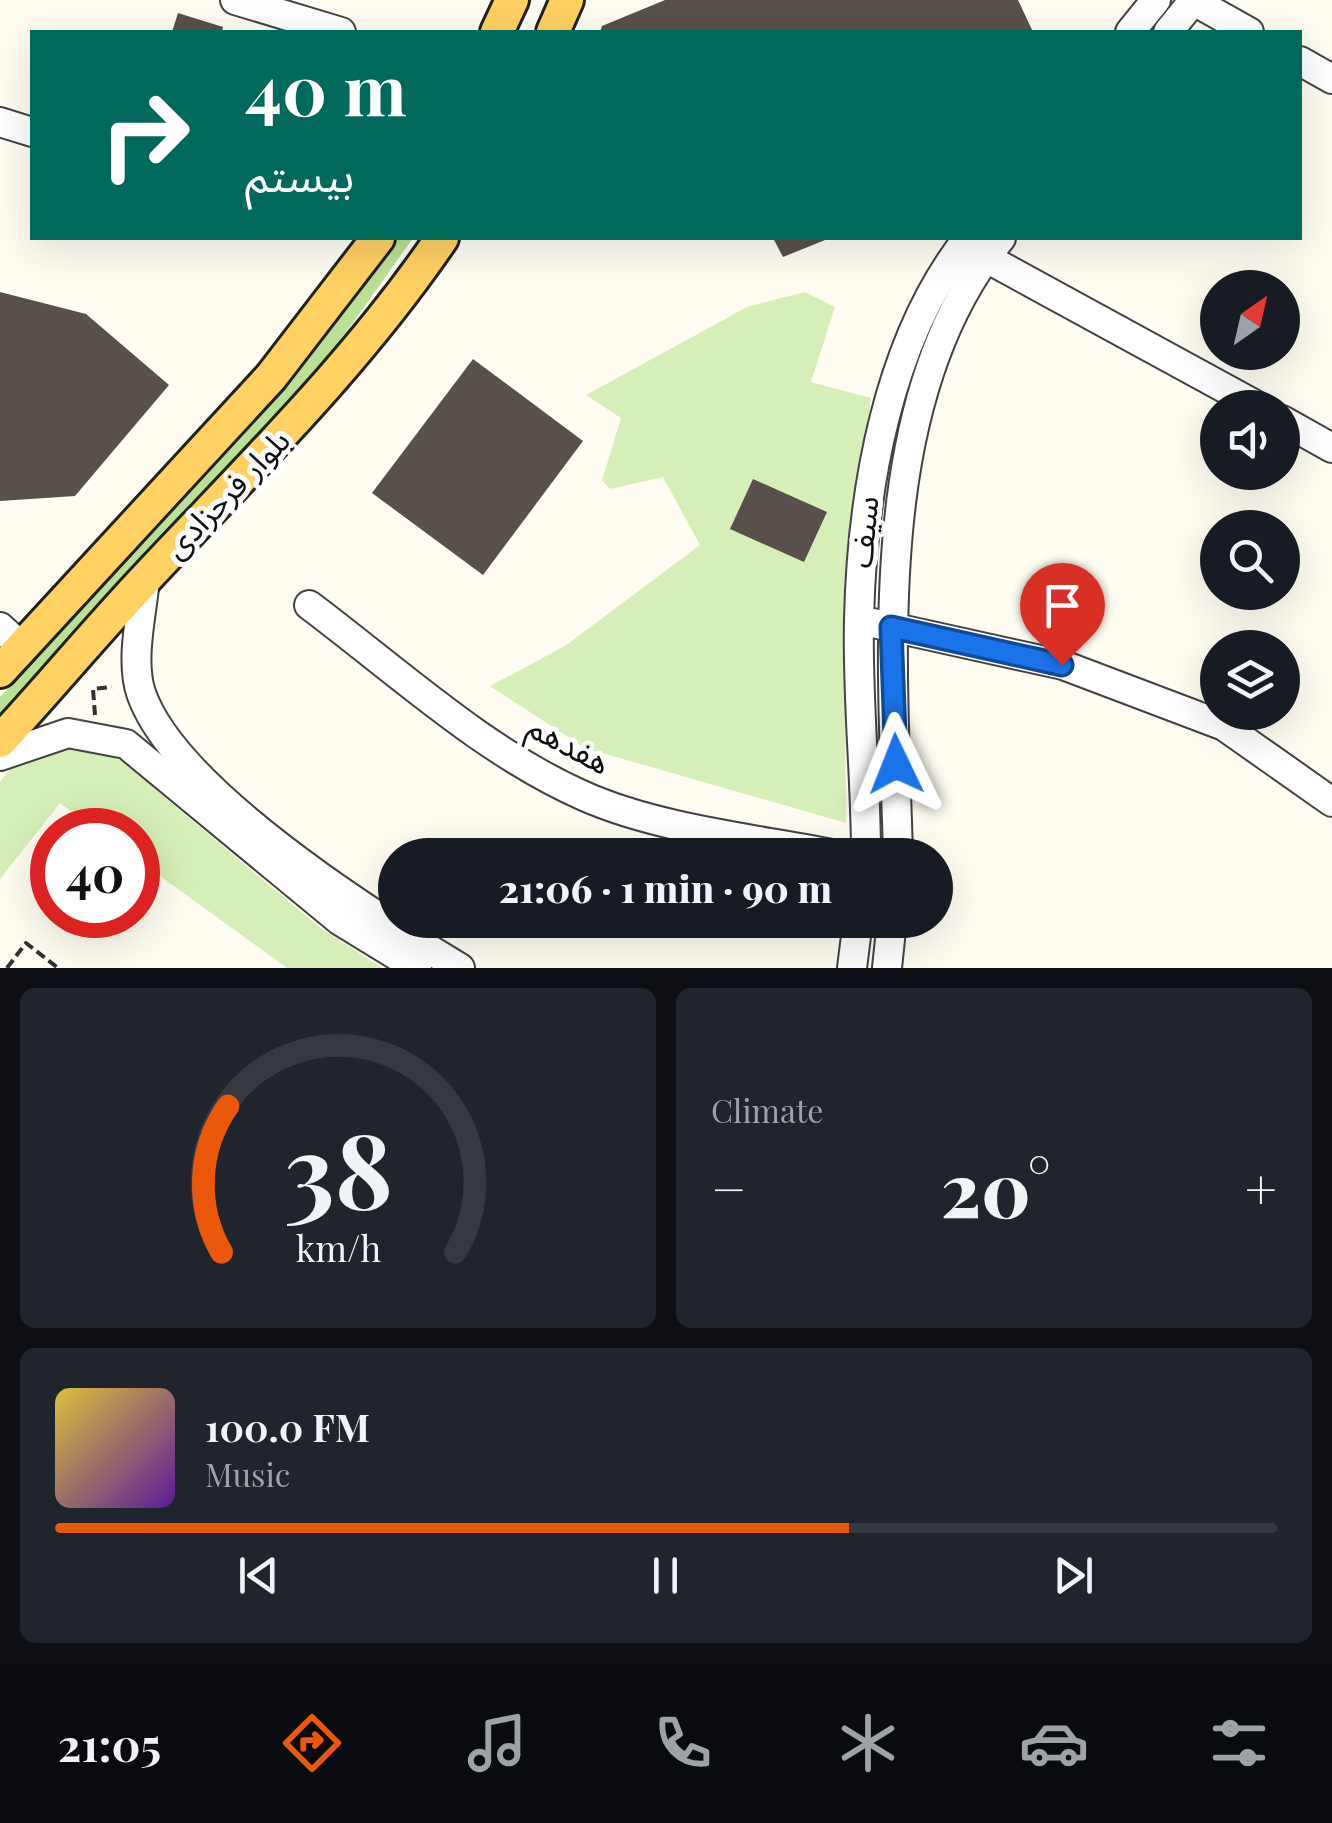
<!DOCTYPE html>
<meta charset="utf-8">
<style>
:root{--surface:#171b24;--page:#20242c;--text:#f1f3f6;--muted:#9ea1a6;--line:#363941;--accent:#ea580c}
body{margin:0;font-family:"Playfair Display","Noto Sans Arabic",serif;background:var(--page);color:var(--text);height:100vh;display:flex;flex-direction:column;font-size:38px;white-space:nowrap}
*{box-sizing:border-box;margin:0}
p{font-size:32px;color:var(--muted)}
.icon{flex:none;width:55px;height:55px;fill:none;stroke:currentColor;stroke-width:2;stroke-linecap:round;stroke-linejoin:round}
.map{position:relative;height:968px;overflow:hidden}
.details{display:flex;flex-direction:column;gap:20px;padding:20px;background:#0d0f14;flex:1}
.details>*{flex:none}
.hud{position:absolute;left:30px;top:30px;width:1272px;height:210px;border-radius:0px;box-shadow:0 10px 40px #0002;background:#00695c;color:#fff;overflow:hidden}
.needle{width:65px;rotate:34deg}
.fabs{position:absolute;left:1200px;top:270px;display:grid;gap:20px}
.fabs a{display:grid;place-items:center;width:100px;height:100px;border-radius:50%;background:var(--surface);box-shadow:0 10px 40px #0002;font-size:50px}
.speed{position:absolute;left:30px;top:808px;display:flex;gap:20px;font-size:50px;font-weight:700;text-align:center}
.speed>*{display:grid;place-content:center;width:130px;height:130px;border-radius:50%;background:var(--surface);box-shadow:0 10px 40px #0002;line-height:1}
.speed .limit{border:15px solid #d22;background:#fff;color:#111}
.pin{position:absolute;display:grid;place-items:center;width:85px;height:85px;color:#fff;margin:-102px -42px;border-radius:50% 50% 50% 0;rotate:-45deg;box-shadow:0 0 10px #0007}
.pin .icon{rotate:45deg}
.me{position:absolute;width:110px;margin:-55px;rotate:358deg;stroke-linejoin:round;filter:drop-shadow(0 0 8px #0008)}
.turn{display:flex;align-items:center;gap:35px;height:210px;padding:0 50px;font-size:45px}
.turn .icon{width:130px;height:130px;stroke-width:2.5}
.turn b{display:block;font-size:70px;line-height:85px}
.big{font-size:75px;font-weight:800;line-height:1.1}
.details .tile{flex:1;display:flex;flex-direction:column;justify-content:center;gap:15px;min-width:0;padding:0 35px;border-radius:15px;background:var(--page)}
.details .dial{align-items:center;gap:0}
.dial svg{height:260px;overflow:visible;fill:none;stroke:var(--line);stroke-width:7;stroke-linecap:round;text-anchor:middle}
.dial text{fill:var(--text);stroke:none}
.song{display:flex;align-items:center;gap:30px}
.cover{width:120px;height:120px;border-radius:15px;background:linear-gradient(135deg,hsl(50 70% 55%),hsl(270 70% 35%))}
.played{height:10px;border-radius:5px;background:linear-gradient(90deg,var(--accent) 65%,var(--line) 65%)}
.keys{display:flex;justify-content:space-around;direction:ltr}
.heat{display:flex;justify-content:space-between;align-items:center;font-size:55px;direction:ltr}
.details .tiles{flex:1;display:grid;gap:20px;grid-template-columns:1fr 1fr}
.tile:last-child{grid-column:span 2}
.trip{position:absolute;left:378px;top:838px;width:575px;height:100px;border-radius:50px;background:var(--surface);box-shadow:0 10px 40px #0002;font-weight:800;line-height:100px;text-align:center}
.tabs{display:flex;height:160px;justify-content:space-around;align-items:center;background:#090b0e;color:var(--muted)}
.tabs .icon{width:70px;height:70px}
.tabs .current{color:var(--accent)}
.tabs b{font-size:45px;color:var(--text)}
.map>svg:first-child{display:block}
.green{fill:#d6eeb7}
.forest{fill:#bbe095}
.building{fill:#59504b}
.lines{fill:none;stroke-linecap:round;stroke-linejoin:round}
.minor-casing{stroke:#434343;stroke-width:32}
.major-casing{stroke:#212121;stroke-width:38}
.path{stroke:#323232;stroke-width:4;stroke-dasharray:10 5;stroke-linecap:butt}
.minor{stroke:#fff;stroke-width:28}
.major{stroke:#ffd162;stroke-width:32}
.route-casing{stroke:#114b97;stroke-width:25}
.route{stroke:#1a73e8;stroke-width:18}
.labels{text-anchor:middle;stroke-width:10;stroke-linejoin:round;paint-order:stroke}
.street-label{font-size:32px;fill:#101010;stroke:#fff}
</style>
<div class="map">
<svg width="1332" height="968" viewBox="0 0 1332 968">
<rect width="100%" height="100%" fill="#fffcf2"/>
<g class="green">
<polygon points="805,292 835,307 811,382 871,398 844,586 846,823 585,748 490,686 565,646 700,545 663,477 610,489 602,480 621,418 586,395 747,307"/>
<polygon points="65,741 117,749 157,791 318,926 382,968 287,968 138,860 138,830 96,830 60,803 0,879 0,782 13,765"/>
</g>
<polygon class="forest" points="397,238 413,238 328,358 0,722 0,697 282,387"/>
<g class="building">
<polygon points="665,0 1018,0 1033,32 600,32 602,26"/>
<polygon points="178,13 223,27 222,32 172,32"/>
<polygon points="773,238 830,238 783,257"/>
<polygon points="0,292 86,314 169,385 75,496 0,501"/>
<polygon points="473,359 583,441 483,575 372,493"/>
<polygon points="753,479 827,512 804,562 730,529"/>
</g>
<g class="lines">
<defs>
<g id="minor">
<polyline points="235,0 341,32"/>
<polyline points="1192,0 1249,32"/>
<polyline points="1130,32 1156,0"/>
<polyline points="1168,32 1194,0"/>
<polyline points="1300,61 1332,79"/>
<polyline points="0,122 32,132"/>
<polyline points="968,248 1261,408"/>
<polyline points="1282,420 1332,448"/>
<path d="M 145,579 C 142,613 130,660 141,693 C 174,790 372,915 460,968"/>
<path d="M 309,605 C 397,671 484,752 584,796 C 658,829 757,839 837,855"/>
<polyline points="873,623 1063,665 1224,726 1332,802"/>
<polyline points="0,627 22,647"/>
<polyline points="0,756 68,733 126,744 339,920 417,968"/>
<path d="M 866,855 C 866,777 857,698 859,619 C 862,492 887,340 968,238"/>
<path d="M 898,855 C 893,660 868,400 1001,238"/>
<polyline points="852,968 858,920"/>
<polyline points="887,968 892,920"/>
</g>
<g id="major">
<polyline points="497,32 512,0"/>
<polyline points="553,32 567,0"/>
<polyline points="0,671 271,377 378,238"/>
<path d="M 0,741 C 50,687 97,630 148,576 C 251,466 357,363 442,238"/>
</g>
</defs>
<use href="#minor" class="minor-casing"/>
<use href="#major" class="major-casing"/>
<g class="path">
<polyline points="95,715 93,689 112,687"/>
<polyline points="7,968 26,943 58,968"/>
</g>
<use href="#minor" class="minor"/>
<use href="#major" class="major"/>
</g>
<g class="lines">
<defs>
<polyline id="route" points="896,764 891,627 1062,665"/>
</defs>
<use href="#route" class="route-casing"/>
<use href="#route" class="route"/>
</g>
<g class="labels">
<g class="street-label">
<text transform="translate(227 494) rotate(-46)" y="11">بلوار فرحزادی</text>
<text transform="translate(864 532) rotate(-84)" y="11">سیف</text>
<text transform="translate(569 745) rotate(28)" y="11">هفدهم</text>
</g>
</g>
</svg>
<div class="fabs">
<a><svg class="needle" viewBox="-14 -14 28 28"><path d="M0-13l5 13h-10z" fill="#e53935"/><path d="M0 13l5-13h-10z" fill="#9ea1a6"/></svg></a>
<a><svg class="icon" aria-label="sound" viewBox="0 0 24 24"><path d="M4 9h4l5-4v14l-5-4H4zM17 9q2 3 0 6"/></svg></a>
<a><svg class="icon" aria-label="search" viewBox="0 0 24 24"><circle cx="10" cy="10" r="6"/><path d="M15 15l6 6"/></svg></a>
<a><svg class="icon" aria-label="layers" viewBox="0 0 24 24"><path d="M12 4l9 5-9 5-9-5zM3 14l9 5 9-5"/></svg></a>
</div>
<div class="speed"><div class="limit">40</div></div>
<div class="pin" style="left:1062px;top:665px;background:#d93025"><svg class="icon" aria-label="arrive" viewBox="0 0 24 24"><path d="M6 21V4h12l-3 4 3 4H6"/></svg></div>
<svg class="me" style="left:896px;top:764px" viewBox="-20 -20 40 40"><path d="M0-17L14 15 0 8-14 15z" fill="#1a73e8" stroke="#fff" stroke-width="4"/></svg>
<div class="trip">21:06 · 1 min · 90 m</div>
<div class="hud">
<div class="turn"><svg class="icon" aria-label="right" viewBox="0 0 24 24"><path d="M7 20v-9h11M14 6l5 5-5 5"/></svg><div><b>40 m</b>بیستم</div></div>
</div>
</div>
<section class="details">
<div class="tiles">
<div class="tile dial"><svg viewBox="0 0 100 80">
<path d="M14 69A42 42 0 1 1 86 69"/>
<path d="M14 69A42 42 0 0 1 16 24" stroke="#ea580c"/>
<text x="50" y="56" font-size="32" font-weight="700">38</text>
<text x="50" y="72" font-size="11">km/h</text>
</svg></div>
<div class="tile"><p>Climate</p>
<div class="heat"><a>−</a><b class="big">20°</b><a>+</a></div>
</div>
<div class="tile">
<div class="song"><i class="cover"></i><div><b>100.0 FM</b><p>Music</p></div></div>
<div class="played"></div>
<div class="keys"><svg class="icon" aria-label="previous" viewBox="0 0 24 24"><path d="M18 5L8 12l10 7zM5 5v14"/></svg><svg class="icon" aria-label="pause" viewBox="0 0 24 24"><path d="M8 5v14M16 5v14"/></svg><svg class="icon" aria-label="next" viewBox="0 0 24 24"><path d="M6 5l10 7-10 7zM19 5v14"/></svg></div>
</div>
</div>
</section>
<nav class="tabs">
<b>21:05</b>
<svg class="icon current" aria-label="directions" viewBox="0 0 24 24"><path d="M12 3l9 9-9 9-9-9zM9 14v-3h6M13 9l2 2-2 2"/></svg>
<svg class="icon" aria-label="music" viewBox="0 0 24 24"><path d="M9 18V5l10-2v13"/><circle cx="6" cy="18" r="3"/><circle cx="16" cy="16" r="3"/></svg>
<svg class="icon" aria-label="phone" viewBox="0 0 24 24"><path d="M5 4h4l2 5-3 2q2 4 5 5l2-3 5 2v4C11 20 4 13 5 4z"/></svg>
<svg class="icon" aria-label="climate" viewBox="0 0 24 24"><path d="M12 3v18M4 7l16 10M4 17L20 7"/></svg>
<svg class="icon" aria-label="car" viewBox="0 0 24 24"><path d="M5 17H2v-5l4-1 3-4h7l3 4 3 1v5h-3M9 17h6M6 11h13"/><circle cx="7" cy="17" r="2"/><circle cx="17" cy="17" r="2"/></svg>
<svg class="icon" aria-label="filters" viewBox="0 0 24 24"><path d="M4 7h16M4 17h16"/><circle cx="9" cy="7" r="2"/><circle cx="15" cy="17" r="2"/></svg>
</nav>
